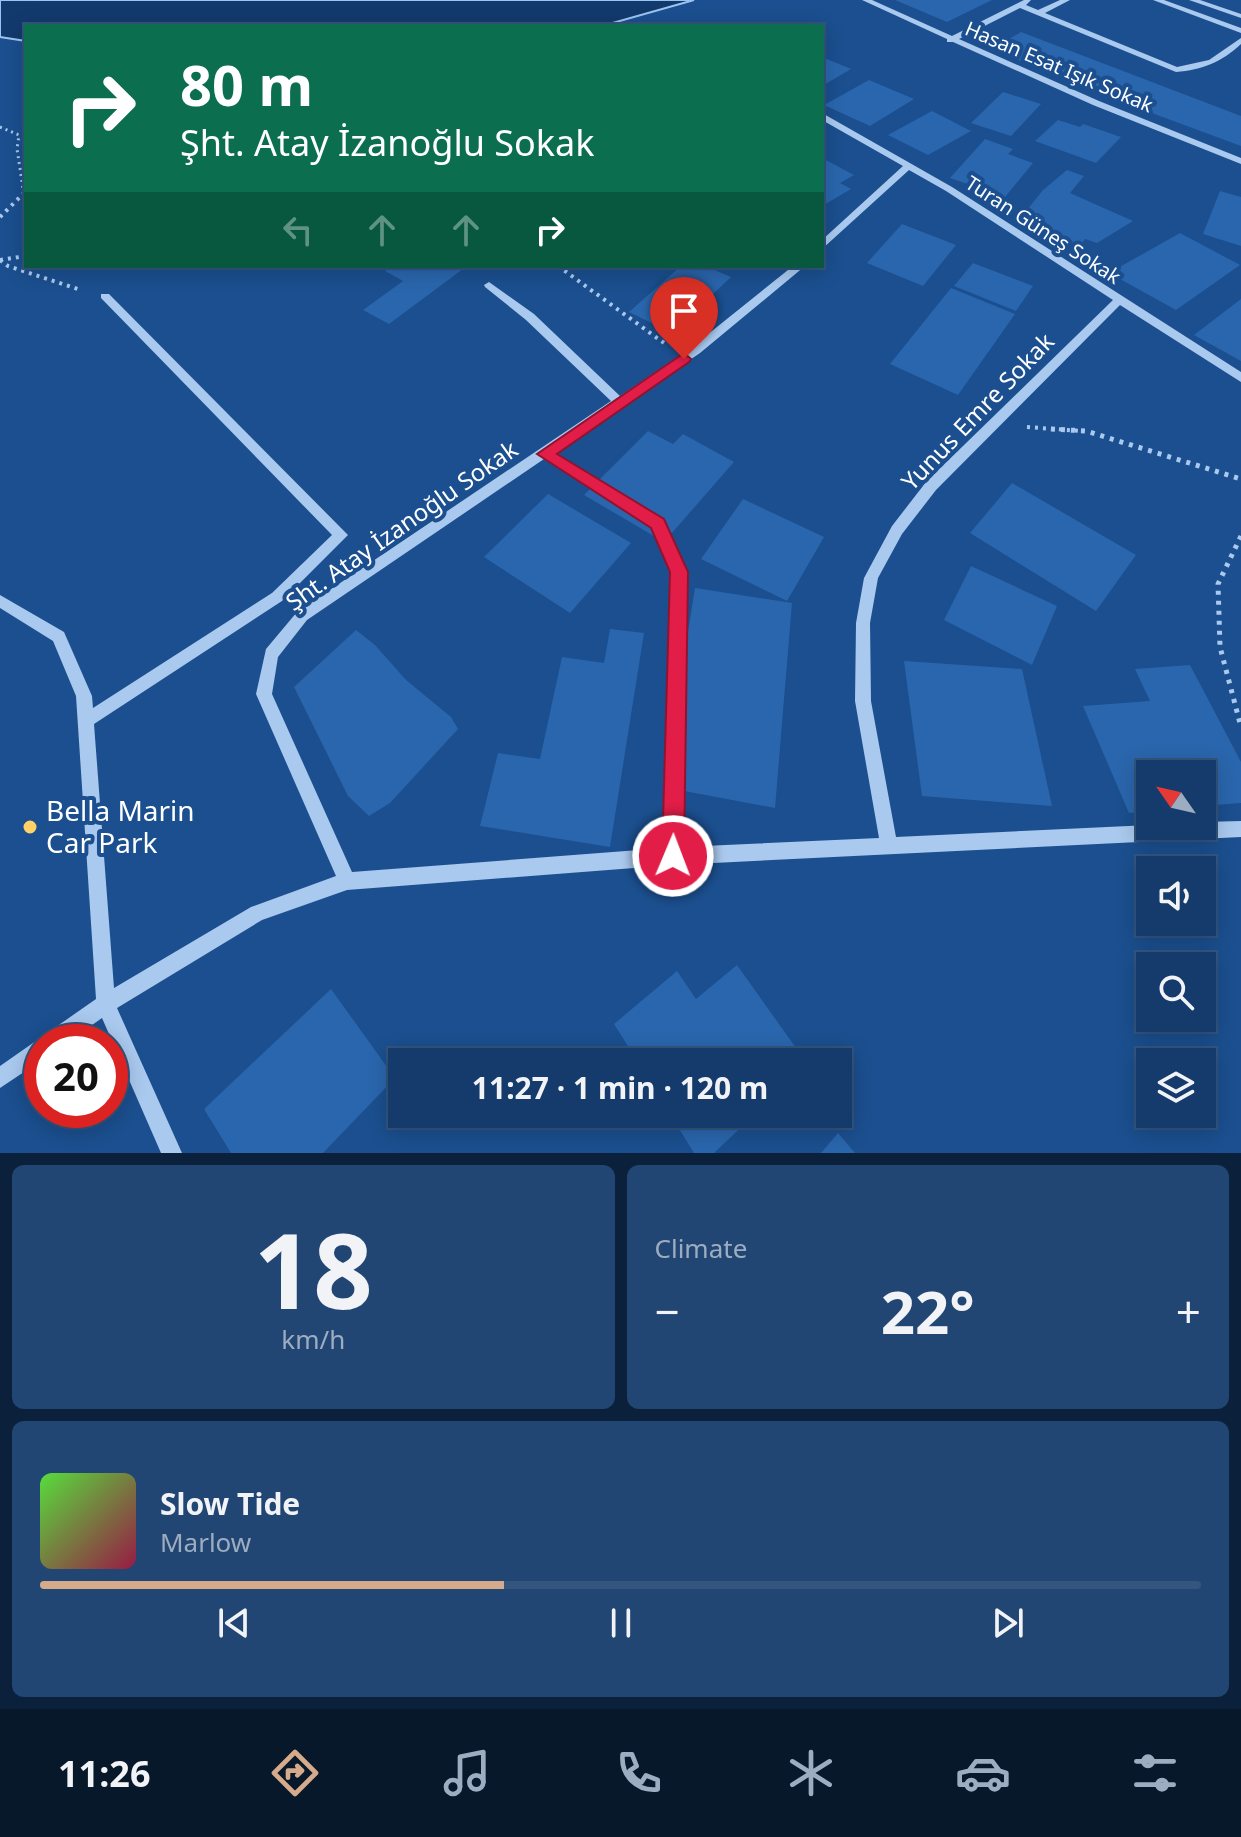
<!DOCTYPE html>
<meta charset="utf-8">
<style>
:root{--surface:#143b6b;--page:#214673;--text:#f1f3f6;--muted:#9dadc1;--line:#33557e;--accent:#d6ab8b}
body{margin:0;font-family:"Noto Sans",sans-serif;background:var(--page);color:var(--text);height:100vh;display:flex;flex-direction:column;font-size:30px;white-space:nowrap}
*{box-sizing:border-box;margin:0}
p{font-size:26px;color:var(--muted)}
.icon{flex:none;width:44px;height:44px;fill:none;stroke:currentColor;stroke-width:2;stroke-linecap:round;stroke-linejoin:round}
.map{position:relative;height:1153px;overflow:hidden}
.drawer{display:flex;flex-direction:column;gap:12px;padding:12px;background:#0b203b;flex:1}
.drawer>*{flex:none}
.top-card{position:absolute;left:24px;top:24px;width:800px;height:244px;border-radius:0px;box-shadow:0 4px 20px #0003,0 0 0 2px var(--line);background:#0b6e4f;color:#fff;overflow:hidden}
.needle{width:52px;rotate:304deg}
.controls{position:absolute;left:1136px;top:760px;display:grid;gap:16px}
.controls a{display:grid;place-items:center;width:80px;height:80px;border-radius:0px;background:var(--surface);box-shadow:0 4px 20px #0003,0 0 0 2px var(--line);font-size:40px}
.speed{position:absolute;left:24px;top:1024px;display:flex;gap:16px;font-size:40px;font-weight:700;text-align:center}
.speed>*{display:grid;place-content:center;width:104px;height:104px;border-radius:50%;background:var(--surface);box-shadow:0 4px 20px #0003,0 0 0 2px var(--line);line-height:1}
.speed .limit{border:12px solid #d22;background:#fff;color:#111}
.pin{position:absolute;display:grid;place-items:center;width:68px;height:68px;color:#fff;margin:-82px -34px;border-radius:50% 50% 50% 0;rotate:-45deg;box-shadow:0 0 8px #0007}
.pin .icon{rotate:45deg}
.me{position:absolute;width:88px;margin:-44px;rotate:1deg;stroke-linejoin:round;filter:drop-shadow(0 0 6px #0008)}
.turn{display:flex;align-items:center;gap:28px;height:168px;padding:0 24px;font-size:36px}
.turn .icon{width:104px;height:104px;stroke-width:2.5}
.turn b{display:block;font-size:56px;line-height:68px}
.lanes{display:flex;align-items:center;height:76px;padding:0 24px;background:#0003;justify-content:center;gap:40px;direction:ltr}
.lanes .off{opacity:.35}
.big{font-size:60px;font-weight:700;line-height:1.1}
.drawer .tile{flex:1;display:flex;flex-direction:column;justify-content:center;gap:12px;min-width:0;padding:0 28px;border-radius:12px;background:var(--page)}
.drawer .dial{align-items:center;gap:0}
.dial b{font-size:104px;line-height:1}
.song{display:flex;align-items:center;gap:24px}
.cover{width:96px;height:96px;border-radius:12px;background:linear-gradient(135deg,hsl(110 70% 55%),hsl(340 70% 35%))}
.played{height:8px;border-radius:4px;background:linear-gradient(90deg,var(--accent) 40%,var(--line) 40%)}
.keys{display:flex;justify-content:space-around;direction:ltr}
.heat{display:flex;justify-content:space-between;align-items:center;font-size:44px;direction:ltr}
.drawer .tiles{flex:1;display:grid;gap:12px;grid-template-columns:1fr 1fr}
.tile:last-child{grid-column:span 2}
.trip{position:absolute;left:388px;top:1048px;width:464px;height:80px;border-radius:0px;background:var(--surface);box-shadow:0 4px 20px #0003,0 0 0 2px var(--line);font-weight:700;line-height:80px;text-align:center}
.dock{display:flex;height:128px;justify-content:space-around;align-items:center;background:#08182b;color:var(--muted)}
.dock .icon{width:56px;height:56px}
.dock .selected{color:var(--accent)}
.dock b{font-size:36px;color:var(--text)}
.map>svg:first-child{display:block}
.water{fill:#123a6d;stroke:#9cc4f0;stroke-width:2}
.building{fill:#2a66ad}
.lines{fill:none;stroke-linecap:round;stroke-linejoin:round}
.path-far2{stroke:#a9c9ee;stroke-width:3;stroke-dasharray:2 4;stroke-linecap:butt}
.path-far1{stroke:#a9c9ee;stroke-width:4;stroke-dasharray:3 5;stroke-linecap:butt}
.path{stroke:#a9c9ee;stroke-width:5;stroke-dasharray:4 6;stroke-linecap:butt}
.minor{fill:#a9c9ee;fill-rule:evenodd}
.route{fill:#e11d48;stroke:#92132f;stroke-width:2}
.poi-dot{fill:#ffd166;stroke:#1b4f8f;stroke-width:3}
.labels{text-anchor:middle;stroke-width:8;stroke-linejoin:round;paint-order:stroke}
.far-street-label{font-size:20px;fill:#fff;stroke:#1b4f8f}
.street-label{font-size:24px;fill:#fff;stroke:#1b4f8f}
.near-poi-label{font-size:28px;fill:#fff;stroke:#1b4f8f;text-anchor:start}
</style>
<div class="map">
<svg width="1241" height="1153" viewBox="0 0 1241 1153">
<rect width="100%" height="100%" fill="#1b4f8f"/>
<polygon class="water" points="0,0 694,0 602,26 26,26 26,41 0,37"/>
<g class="building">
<polygon points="895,0 992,0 947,22"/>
<polygon points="1021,32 1241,116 1241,146 1122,102 1127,98 1074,77 1068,81 1035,68 1014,58 1020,55 997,46"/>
<polygon points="822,57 851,69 822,86"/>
<polygon points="869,80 914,99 870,126 824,105"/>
<polygon points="1003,92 1041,104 1011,136 971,123"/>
<polygon points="932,111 971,131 928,155 888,135"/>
<polygon points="1058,120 1080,127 1083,124 1121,137 1096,163 1035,141"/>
<polygon points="985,139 1013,149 1008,154 1033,163 1005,197 950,178"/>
<polygon points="822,158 854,175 840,183 851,189 822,206"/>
<polygon points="1067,170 1084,176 1070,193 1133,221 1097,243 1085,239 1078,249 1019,220 1043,190"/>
<polygon points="1220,191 1241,197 1241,246 1203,234"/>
<polygon points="902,224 956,245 923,286 867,263"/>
<polygon points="1180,233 1240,265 1176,310 1109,273"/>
<polygon points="973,263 1033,286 1016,311 954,286"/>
<polygon points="393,266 467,266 389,324 363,310 403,281 385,271"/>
<polygon points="681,266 705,266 731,277 672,333 629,312"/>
<polygon points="951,288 1015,314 958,395 890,364"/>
<polygon points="1241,299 1241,361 1194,335"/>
<polygon points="648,431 673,444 683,434 734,462 664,542 584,495"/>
<polygon points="1012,483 1136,555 1096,611 970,533"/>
<polygon points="548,494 631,543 570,613 484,557"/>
<polygon points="743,499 824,537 787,601 701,559"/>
<polygon points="971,566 1057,606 1032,665 944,620"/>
<polygon points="695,588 792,603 775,808 663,787"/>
<polygon points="610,629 644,633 610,847 480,826 498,753 540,759 562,657 604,663"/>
<polygon points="356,630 375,645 406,680 451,717 458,729 390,803 369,816 348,796 294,687"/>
<polygon points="904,661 1022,669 1052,806 922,796"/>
<polygon points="1190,665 1241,762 1241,803 1202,806 1202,774 1150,774 1150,811 1129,813 1083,706 1150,701 1135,669"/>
<polygon points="737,965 806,1062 638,1062 614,1024 677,971 696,999"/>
<polygon points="331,989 395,1078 323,1153 231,1153 204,1109"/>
<polygon points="670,1114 755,1114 714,1153 694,1153"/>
<polygon points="838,1133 855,1153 821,1153"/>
</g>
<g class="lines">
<polyline class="path-far2" points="0,127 19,135 17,149 23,188"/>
<g class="path-far1">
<polyline points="0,217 24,193 23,186"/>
<polyline points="0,260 8,266 81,290"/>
<polyline points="0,260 26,256"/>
<polyline points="558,266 664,343"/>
<polyline points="1027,427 1081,431"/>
</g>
<g class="path">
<polyline points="1051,429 1086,431 1241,479"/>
<polyline points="1241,536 1218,584 1220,647 1241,727"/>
</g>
<g class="minor">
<path d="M 862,0 L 872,0 L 952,36 L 1024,0 L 1031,0 L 1026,5 L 1038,10 L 1060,0 L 1070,0 L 1045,13 L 1177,67 L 1209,60 L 1241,38 L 1241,44 C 1222,62 1202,70 1176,72 L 1020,8 L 959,39 L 1099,101 L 1241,158 L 1241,164 L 1093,105 L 953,42 L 947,42 L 947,39 Z"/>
<polygon points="1153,0 1164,0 1241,28 1241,33"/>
<polygon points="1189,0 1200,0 1241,14 1241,18"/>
<path d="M 822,113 L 952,187 L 1241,372 L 1241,382 L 1120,305 L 936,490 L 902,534 L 878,578 L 870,623 L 871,701 L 896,837 L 1150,825 L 1202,826 L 1202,822 L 1241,821 L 1241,837 L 673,865 L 347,890 L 262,920 L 117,1008 L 182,1153 L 161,1153 L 102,1018 L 68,1042 L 42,1042 L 42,1060 L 0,1088 L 0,1066 L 96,999 L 76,696 L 53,641 L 0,608 L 0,595 L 64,632 L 92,696 L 93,708 L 272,593 L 332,535 L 101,298 L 101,294 L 109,294 L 348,535 L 282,601 L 94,724 L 114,988 L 251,907 L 336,876 L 256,694 L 266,649 L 297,612 L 611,401 L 526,320 L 485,287 L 484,285 L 489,282 L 534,314 L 620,396 L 692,347 L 793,266 L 805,266 L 700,353 L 553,453 L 662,520 L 686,572 L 682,847 L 879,838 L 855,701 L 856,623 L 864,578 L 892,526 L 926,482 L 1113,300 L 946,191 L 909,170 L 822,249 L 822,240 L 903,166 L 822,120 ZM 544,459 L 652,528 L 672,572 L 665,848 L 352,872 L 272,694 L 278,657 L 307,620 Z"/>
</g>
</g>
<polygon class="route" points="684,353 691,359 689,362 557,454 664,519 688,572 684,856 681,864 673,867 665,864 662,856 670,572 651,528 537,454"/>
<circle class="poi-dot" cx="30" cy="827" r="8"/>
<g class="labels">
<g class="far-street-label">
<text transform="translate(1059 67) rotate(23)" y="7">Hasan Esat Işık Sokak</text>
<text transform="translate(1043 230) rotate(33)" y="7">Turan Güneş Sokak</text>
</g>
<g class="street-label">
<text transform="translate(978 412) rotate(-46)" y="8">Yunus Emre Sokak</text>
<text transform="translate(402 526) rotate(-35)" y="8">Şht. Atay İzanoğlu Sokak</text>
</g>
<g class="near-poi-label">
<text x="46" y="821">Bella Marin<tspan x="46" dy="32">Car Park</tspan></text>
</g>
</g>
</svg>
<div class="controls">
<a><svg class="needle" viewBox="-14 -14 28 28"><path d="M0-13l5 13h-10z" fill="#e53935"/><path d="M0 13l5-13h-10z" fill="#9dadc1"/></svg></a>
<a><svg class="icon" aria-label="sound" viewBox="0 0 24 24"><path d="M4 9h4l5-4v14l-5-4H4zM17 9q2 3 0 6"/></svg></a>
<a><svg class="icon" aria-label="search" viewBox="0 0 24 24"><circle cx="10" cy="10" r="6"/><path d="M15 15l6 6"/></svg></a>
<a><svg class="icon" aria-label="layers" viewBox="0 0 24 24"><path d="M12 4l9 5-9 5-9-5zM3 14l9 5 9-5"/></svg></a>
</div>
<div class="speed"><div class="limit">20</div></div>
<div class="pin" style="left:684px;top:359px;background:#d93025"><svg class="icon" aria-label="arrive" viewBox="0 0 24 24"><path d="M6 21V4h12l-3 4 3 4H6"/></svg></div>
<svg class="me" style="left:673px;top:856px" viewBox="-20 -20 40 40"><circle r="17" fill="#e11d48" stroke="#fff" stroke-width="3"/><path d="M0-11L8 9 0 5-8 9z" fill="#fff"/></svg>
<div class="trip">11:27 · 1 min · 120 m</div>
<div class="top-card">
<div class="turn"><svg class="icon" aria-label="right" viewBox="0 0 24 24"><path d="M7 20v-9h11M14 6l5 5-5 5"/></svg><div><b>80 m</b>Şht. Atay İzanoğlu Sokak</div></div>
<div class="lanes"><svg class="icon off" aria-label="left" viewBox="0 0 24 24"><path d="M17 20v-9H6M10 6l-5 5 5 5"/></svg><svg class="icon off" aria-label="ahead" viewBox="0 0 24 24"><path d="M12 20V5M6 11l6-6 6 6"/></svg><svg class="icon off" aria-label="ahead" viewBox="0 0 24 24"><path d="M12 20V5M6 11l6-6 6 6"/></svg><svg class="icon" aria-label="right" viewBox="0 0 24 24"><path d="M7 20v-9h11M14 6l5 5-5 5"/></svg></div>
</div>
</div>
<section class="drawer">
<div class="tiles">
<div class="tile dial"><b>18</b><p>km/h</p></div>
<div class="tile"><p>Climate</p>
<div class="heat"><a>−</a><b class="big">22°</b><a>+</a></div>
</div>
<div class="tile">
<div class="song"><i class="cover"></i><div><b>Slow Tide</b><p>Marlow</p></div></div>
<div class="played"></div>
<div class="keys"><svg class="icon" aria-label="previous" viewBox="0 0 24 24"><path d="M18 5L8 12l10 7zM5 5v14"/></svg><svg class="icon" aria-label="pause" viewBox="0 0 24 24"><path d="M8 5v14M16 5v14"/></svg><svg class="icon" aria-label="next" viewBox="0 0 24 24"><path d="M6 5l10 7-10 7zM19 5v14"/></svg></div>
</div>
</div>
</section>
<nav class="dock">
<b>11:26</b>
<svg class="icon selected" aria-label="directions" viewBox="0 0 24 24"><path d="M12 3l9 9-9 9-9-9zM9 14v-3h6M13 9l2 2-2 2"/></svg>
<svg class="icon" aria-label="music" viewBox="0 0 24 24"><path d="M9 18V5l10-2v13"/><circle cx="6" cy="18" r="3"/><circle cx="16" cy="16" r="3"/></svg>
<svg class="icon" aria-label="phone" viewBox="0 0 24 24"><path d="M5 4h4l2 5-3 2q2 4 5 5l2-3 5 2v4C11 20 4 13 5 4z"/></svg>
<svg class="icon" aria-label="climate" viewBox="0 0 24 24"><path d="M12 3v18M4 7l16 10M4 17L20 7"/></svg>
<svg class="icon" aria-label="car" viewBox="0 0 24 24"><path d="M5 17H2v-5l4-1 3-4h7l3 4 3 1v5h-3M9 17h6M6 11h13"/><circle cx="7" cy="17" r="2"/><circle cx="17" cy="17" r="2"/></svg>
<svg class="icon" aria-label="filters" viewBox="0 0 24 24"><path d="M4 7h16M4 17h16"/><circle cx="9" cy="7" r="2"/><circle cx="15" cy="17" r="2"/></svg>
</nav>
